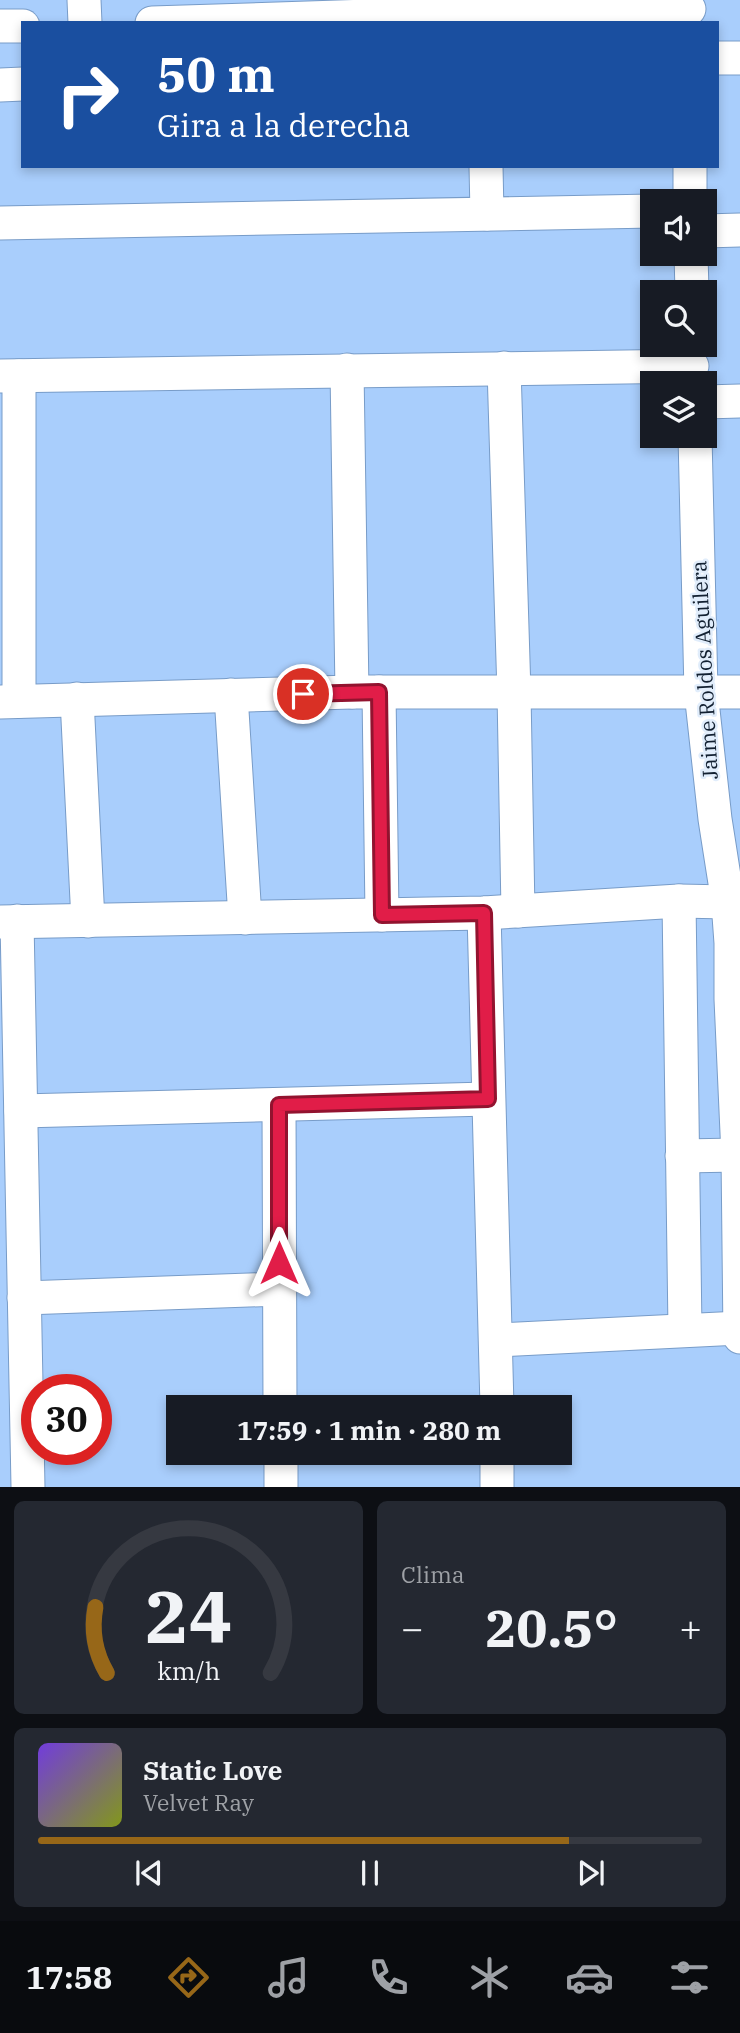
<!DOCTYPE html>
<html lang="es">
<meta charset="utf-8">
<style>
:root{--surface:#171b24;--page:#242831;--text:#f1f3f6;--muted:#9ea1a6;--line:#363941;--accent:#976718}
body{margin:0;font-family:"IBM Plex Serif",serif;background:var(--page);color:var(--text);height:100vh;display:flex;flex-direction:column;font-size:26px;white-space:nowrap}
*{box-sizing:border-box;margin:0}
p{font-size:23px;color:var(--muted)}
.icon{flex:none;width:38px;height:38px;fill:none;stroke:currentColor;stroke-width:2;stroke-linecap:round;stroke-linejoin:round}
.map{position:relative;height:1487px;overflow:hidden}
.drawer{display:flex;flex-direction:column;gap:14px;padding:14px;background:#0d0f14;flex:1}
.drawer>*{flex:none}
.top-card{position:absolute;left:21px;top:21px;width:698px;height:147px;border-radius:0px;box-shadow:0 4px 10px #0003;background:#1a4fa0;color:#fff;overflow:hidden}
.tools{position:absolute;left:640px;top:189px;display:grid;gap:14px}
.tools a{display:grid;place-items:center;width:77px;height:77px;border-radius:0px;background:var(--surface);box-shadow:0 4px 10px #0003;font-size:35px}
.speed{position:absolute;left:21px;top:1374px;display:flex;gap:14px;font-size:35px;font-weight:700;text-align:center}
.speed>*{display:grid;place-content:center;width:91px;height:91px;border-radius:50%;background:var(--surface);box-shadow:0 4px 10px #0003;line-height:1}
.speed .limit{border:10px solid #d22;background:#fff;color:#111}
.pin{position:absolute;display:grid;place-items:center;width:60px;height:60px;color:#fff;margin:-30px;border:4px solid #fff;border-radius:50%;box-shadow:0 2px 7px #0007}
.me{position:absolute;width:77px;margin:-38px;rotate:0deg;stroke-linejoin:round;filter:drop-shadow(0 0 5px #0008)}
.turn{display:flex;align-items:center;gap:24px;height:147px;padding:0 21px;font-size:32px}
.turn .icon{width:91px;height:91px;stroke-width:2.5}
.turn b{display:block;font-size:49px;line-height:60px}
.big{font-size:52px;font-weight:700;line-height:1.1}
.drawer .tile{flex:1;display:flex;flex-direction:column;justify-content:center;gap:10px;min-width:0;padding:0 24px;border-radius:10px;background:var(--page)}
.drawer .dial{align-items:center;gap:0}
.dial svg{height:182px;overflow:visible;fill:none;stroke:var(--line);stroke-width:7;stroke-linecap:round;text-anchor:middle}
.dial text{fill:var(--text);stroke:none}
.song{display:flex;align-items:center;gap:21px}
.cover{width:84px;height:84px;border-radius:10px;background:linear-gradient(135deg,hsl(260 70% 55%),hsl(70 70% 35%))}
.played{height:7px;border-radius:4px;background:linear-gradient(90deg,var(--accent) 80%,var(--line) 80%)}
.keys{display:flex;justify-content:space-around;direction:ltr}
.heat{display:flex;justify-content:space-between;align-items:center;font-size:38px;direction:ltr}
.drawer .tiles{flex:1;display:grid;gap:14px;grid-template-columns:1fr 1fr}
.tile:last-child{grid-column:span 2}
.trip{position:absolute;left:166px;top:1395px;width:406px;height:70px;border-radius:0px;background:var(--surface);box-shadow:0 4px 10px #0003;font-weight:700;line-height:70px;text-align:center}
.dock{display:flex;height:112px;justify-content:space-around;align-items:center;background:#090b0e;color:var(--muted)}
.dock .icon{width:49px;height:49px}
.dock .current{color:var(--accent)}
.dock b{font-size:32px;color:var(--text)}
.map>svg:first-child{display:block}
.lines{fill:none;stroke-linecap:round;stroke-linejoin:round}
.minor-casing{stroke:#789cc8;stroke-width:35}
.minor{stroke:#fff;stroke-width:33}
.route-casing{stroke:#92132f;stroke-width:18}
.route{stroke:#e11d48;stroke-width:12}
.labels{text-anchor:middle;stroke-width:5;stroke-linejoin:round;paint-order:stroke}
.street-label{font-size:21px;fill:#122031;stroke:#e1edfb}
</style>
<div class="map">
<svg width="740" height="1487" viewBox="0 0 740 1487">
<rect width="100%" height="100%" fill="#a9cefc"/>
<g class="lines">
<defs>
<g id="minor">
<polyline points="84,0 85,23"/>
<polyline points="152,23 493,12 689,9"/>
<polyline points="0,26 23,26"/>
<polyline points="718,58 740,58"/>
<polyline points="0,85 23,84"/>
<polyline points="486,166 487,214"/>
<polyline points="690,166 690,201"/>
<polyline points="0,223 653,211"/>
<polyline points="705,231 740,230"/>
<polyline points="691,254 692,292"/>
<polyline points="504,368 514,693 518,911"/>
<polyline points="347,370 352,692"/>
<polyline points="0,376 692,366"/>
<polyline points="705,402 740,401"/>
<polyline points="695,436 701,692 715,819 728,902 731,943 731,999 738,1155 740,1337"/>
<polyline points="379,692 382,915"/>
<polyline points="231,695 245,918"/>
<polyline points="77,699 88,921"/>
<polyline points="19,701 19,376"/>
<polyline points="0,702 352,692 740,692"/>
<polyline points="679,901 685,1330"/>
<polyline points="484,913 497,1407"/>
<polyline points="17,921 28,1487"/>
<polyline points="0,922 484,913 679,901 728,902"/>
<polyline points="279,1105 280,1407"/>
<polyline points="21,1111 488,1099"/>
<polyline points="682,1156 738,1155"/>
<polyline points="24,1298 280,1289"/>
<polyline points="496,1340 740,1328"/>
<polyline points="281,1452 281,1487"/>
<polyline points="497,1452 497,1487"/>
</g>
</defs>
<use href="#minor" class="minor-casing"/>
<use href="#minor" class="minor"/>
</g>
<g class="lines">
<defs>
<polyline id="route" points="279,1263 279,1105 488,1099 484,913 382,915 379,692 303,694"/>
</defs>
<use href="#route" class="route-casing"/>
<use href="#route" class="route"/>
</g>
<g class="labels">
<g class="street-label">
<text transform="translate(705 670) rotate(-93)" y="7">Jaime Roldos Aguilera</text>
</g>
</g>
</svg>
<div class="tools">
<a><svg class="icon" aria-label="sound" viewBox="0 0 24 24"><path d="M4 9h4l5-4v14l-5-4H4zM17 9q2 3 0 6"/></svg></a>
<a><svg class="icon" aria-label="search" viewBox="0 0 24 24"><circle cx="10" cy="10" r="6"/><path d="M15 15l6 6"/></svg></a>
<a><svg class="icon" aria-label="layers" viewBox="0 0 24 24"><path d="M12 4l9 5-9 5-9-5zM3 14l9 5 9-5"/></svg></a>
</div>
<div class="speed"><div class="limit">30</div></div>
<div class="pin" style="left:303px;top:694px;background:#d93025"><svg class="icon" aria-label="arrive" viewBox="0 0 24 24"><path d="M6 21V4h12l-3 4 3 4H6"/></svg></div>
<svg class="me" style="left:279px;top:1263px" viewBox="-20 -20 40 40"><path d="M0-17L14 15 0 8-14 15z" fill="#e11d48" stroke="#fff" stroke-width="4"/></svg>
<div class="trip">17:59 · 1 min · 280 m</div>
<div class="top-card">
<div class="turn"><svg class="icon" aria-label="right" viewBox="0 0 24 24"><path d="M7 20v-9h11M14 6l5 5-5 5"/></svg><div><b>50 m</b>Gira a la derecha</div></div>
</div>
</div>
<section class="drawer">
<div class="tiles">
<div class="tile dial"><svg viewBox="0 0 100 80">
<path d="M14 69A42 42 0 1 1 86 69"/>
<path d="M14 69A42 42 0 0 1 9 40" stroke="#976718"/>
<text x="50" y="56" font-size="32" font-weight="700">24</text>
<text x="50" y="72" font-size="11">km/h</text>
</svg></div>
<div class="tile"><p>Clima</p>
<div class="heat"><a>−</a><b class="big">20.5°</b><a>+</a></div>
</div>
<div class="tile">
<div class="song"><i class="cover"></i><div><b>Static Love</b><p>Velvet Ray</p></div></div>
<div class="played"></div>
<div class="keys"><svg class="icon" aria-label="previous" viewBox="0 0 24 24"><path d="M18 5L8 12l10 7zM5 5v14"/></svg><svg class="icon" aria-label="pause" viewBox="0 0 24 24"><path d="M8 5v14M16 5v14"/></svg><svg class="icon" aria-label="next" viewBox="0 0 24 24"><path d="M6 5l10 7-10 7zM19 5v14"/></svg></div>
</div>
</div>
</section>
<nav class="dock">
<b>17:58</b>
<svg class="icon current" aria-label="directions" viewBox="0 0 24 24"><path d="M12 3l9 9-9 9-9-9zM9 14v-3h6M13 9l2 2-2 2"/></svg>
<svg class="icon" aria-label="music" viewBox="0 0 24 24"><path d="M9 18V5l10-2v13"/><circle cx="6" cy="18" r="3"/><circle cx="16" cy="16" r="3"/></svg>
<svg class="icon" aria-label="phone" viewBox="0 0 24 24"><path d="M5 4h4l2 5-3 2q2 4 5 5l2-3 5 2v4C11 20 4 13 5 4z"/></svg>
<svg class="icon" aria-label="climate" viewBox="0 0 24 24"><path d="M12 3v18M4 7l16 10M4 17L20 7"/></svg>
<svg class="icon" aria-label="car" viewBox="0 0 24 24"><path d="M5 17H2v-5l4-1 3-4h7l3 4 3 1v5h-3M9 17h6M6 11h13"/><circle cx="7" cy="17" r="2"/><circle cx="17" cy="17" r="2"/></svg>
<svg class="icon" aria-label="filters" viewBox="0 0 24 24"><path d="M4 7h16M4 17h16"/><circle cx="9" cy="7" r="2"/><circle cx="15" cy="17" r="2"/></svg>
</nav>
